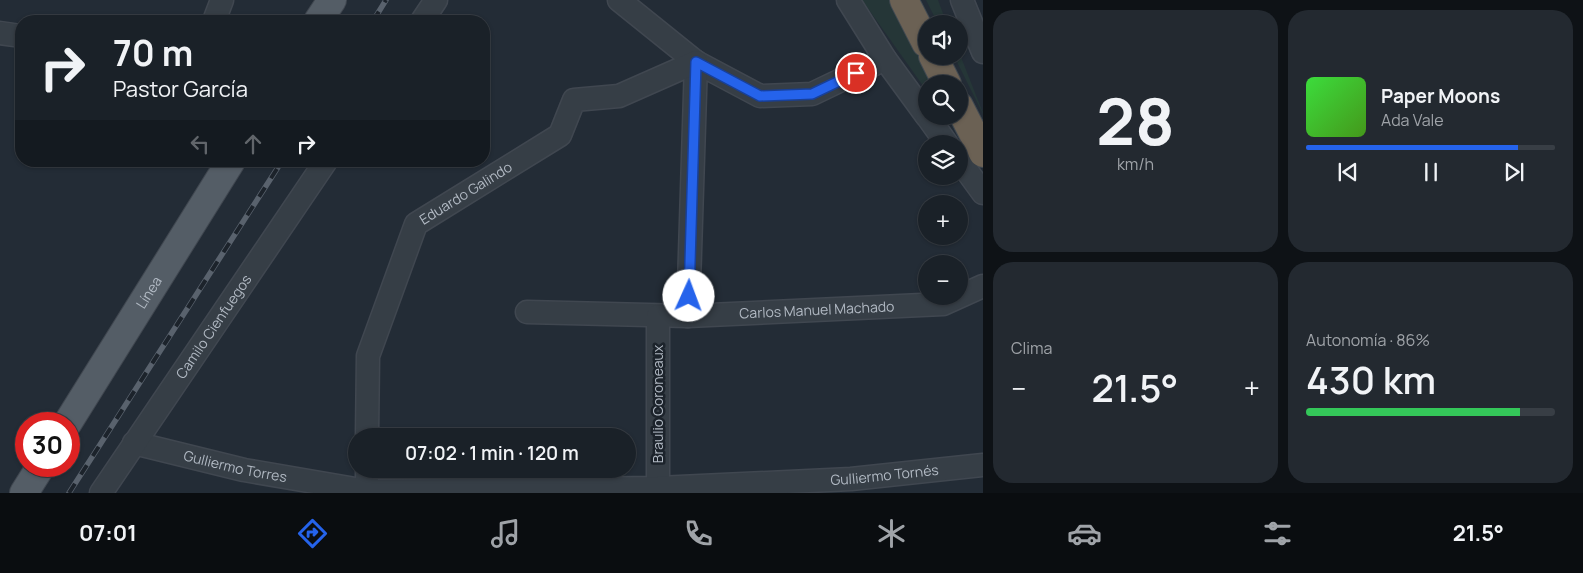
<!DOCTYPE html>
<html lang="es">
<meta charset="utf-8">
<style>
:root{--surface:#1a2128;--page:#232930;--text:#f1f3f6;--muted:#9fa3a8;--line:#383e45;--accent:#2563eb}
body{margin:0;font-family:Manrope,sans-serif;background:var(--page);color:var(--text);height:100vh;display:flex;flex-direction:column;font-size:19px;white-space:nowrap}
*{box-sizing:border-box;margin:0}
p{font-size:16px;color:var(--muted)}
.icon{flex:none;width:28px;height:28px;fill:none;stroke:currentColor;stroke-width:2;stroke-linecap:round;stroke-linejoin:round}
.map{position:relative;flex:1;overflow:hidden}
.drawer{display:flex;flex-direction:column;gap:10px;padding:10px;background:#0e1216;width:600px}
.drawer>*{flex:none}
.top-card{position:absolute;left:15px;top:15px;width:475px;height:152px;border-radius:20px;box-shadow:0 1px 4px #0004,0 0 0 1px var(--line);background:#1a2128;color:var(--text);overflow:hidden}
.fabs{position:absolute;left:918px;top:15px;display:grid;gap:10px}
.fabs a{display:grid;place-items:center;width:50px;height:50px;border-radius:50%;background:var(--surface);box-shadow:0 1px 4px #0004,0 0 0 1px var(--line);font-size:25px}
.speed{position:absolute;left:15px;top:412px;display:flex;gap:10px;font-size:25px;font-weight:700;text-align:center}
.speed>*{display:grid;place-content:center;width:65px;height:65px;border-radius:50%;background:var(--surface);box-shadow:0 1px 4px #0004,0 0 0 1px var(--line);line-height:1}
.speed .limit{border:8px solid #d22;background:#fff;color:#111}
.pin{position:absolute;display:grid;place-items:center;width:42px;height:42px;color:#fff;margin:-21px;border:2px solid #fff;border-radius:50%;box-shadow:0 1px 5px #0007}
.me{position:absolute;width:55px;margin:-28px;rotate:2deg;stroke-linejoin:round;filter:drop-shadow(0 0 4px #0008)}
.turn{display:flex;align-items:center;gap:18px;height:105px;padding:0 15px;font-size:22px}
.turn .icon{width:65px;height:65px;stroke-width:2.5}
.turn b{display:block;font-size:35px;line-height:42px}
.lanes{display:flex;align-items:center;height:48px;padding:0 15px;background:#0003;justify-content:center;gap:25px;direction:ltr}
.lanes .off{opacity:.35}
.big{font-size:38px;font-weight:600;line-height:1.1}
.drawer .widget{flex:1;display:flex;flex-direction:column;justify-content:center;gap:8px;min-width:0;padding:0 18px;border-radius:20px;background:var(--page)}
.drawer .dial{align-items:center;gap:0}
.dial b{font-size:65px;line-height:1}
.song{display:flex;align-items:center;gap:15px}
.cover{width:60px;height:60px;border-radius:8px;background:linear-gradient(135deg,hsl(120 70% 55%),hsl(100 70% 35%))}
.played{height:5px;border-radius:2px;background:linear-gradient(90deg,var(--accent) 85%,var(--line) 85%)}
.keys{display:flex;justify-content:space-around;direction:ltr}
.heat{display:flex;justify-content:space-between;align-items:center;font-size:28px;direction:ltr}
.charge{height:8px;border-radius:4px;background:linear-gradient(90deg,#34c759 86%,var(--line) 0)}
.drawer .tiles{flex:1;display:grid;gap:10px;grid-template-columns:repeat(2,1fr)}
.trip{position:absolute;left:348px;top:428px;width:288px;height:50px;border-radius:25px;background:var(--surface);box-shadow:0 1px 4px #0004,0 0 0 1px var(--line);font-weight:600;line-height:50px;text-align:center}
.dock{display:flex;height:80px;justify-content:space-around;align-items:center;background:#0a0d10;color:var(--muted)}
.dock .icon{width:35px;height:35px}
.dock .on{color:var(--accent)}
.dock b{font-size:22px;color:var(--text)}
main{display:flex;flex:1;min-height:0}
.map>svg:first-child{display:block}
.green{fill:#253637}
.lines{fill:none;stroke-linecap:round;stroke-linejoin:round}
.minor-casing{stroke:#404750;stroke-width:25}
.major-casing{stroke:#404750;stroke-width:30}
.highway-casing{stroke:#414951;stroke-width:30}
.minor{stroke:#363e46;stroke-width:22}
.major{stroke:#545d66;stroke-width:28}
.highway{stroke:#6b6154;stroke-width:28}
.rail-casing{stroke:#59626d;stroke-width:5.5}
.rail{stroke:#1c232b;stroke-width:4;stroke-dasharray:11;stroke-linecap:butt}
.route-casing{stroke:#184099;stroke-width:12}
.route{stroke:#2563eb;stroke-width:9}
.labels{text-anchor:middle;stroke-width:5;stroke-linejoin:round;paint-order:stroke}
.street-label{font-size:14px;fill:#b1b9c3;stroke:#1c232b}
</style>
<main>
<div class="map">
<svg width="983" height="493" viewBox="0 0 983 493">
<rect width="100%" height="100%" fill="#232c36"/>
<g class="green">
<polygon points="862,0 891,0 935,84 926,84 926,90"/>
<polygon points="926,0 938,0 947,24 938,24"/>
<polygon points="959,52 983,113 983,114 954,56 959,56"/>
</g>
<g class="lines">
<defs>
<g id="minor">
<polyline points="619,0 696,62 760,96 812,94 885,59"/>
<polyline points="848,0 885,59 926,115"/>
<polyline points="962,0 983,52"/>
<polyline points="214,21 222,0"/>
<polyline points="422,21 436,0"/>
<polyline points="0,33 21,36"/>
<polyline points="927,116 947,144"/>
<polyline points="959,160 983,193"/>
<path id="s1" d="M 527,312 L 688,316 L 943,304 L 983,286"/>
<polyline points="658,316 658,493"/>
<polyline points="688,316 696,62"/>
<path id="s2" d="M 367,436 L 368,356 L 416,224 L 560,135 L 574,100 L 619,96 L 696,62"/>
<path id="s3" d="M 134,443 L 244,470 L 367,491 L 658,488 L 851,479 L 983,465"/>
<path id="s4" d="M 101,493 L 326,161"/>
<polyline points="367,493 367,469"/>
</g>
<g id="major">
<polyline points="318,21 332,0"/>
<path id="s5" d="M 67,424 L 231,161"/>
<polyline points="24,493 41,466"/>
</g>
<g id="highway">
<polyline points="904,0 926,43"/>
<polyline points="933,56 947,84"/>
<polyline points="959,106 983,153"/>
</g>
</defs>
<use href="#minor" class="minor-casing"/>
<use href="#major" class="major-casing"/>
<use href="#highway" class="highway-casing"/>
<use href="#minor" class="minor"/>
<use href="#major" class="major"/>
<use href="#highway" class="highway"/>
<defs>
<g id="rail">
<polyline points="373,21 386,0"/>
<polyline points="69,493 282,161"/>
</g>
</defs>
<use href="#rail" class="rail-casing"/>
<use href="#rail" class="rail"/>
</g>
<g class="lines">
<defs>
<polyline id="route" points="689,296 696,62 760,96 812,94 856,73"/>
</defs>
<use href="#route" class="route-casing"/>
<use href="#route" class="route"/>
</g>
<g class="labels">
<g class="street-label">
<text dy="5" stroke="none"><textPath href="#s2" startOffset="279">Eduardo Galindo</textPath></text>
<text dy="5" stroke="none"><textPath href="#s5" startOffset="155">Línea</textPath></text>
<text dy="5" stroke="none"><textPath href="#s1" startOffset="290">Carlos Manuel Machado</textPath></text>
<text dy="5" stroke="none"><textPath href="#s4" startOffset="201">Camilo Cienfuegos</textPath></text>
<text transform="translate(658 404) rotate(-90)" y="5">Braulio Coroneaux</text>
<text dy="5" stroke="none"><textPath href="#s3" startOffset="104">Gulliermo Torres</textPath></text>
<text dy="5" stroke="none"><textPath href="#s3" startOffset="756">Gulliermo Tornés</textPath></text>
</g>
</g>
</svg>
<div class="fabs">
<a><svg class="icon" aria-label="sound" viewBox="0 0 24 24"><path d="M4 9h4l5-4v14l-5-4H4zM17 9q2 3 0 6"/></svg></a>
<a><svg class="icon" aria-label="search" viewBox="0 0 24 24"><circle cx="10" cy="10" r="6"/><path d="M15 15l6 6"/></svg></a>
<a><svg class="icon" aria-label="layers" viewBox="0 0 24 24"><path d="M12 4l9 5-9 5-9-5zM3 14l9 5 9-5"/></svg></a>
<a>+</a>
<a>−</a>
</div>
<div class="speed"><div class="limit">30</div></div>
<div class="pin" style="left:856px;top:73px;background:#d93025"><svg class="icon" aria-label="arrive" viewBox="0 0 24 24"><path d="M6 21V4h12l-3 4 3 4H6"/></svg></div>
<svg class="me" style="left:689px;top:296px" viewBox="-20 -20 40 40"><circle r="19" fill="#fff"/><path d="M0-13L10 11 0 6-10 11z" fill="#2563eb"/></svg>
<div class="trip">07:02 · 1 min · 120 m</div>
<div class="top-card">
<div class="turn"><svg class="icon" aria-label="right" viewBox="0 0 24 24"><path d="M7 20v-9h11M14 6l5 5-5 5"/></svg><div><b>70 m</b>Pastor García</div></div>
<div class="lanes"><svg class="icon off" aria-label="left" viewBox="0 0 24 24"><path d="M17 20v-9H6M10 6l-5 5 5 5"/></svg><svg class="icon off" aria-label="ahead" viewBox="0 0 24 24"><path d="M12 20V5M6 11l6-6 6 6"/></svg><svg class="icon" aria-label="right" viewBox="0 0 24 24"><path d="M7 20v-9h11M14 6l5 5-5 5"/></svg></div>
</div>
</div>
<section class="drawer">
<div class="tiles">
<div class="widget dial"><b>28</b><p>km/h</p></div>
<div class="widget">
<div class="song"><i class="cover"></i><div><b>Paper Moons</b><p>Ada Vale</p></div></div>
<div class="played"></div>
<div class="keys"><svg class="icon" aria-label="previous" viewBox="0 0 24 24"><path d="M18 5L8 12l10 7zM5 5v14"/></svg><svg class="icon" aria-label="pause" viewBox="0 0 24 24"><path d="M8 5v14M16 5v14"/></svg><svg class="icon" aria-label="next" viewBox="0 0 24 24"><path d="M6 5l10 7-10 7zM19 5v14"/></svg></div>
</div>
<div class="widget"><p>Clima</p>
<div class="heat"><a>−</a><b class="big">21.5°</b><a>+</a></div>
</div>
<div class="widget"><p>Autonomía · 86%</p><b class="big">430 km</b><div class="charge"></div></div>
</div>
</section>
</main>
<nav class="dock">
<b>07:01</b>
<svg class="icon on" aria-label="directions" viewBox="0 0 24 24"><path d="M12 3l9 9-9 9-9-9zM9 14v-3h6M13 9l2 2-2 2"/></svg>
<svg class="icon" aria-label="music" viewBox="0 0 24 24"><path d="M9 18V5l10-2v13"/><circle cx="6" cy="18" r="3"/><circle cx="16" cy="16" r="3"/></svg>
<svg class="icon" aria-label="phone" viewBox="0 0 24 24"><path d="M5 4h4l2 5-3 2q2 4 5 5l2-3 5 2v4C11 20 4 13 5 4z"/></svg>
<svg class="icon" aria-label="climate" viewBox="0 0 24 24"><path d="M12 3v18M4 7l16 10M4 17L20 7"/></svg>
<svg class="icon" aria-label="car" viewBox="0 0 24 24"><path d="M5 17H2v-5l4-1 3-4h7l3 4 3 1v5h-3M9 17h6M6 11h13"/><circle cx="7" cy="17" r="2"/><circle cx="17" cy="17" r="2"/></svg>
<svg class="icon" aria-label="filters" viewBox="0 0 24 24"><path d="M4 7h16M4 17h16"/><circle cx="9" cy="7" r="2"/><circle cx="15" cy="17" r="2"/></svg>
<b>21.5°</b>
</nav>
